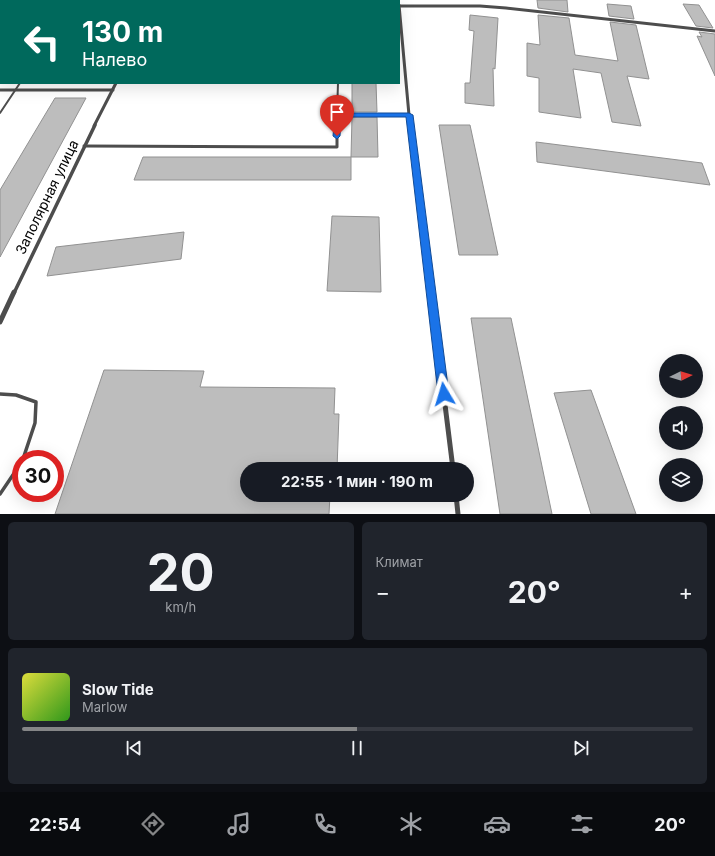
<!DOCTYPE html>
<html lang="ru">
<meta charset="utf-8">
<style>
:root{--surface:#171b24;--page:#20242c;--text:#f1f3f6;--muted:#9ea1a6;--line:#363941;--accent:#858687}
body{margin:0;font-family:Inter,sans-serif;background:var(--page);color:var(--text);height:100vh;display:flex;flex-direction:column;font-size:15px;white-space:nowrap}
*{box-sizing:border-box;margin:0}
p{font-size:13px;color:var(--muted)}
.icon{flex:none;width:22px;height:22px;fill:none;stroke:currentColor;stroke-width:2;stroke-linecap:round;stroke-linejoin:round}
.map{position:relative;height:514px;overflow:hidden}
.details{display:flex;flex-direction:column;gap:8px;padding:8px;background:#0d0f14;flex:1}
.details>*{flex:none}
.top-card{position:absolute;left:0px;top:0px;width:400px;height:84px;box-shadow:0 4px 16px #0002;background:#00695c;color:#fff;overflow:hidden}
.needle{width:26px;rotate:85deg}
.controls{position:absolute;left:659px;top:354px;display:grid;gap:8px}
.controls a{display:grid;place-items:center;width:44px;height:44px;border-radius:50%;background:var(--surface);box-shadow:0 4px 16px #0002;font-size:20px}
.speed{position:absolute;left:12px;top:450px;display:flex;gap:8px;font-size:20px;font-weight:700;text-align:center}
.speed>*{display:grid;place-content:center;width:52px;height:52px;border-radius:50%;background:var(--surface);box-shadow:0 4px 16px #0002;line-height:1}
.speed .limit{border:6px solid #d22;background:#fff;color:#111}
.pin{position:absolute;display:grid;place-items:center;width:34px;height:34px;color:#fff;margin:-41px -17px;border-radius:50% 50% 50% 0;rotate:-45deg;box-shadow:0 0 4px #0007}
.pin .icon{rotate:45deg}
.me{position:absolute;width:44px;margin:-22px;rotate:353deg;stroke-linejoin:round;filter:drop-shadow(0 0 3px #0008)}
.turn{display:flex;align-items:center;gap:14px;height:84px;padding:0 16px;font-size:18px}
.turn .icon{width:52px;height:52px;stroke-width:2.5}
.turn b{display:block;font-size:28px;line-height:34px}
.big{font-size:30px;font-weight:700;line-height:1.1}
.details .tile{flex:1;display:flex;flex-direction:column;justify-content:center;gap:6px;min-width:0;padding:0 14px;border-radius:6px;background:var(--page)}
.details .dial{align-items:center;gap:0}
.dial b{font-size:52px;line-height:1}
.song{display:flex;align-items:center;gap:12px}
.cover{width:48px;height:48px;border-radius:6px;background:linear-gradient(135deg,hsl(60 70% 55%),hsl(110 70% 35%))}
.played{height:4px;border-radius:2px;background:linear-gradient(90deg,var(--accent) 50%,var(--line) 50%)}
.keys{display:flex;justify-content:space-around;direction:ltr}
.heat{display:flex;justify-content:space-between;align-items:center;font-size:22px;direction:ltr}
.details .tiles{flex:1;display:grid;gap:8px;grid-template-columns:1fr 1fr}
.tile:last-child{grid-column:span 2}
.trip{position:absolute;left:240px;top:462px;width:234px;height:40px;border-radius:20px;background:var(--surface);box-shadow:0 4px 16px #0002;font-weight:700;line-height:40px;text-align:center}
.dock{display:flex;height:64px;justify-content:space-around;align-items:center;background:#090b0e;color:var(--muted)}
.dock .icon{width:28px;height:28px}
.dock .on{color:var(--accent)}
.dock b{font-size:18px;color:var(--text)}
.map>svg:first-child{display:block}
.building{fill:#bdbdbd;stroke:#919191}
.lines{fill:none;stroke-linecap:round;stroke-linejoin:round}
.lane-far2{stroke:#4d4d4d;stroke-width:2}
.lane-far1{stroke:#4d4d4d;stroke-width:3}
.lane{stroke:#4d4d4d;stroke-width:3.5}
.street-far2{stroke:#4d4d4d;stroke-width:3}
.street-far1{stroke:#4d4d4d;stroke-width:3.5}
.street{stroke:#4d4d4d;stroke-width:5}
.route{fill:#1a73e8;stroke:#114b97}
.labels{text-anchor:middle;stroke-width:3;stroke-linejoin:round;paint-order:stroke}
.street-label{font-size:14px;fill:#000;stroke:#fff}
</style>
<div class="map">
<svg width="715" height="514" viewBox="0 0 715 514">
<rect width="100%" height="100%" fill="#fff"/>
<g class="building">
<polygon points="537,0 567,0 568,12 538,8"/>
<polygon points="607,4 631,6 634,19 609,16"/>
<polygon points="683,4 699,5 713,28 696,26"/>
<polygon points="470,15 498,18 495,69 493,68 494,106 465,103 465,83 470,83 474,31 469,30"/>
<polygon points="538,15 569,18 575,55 618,61 610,22 636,25 649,79 627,76 641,126 612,122 601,73 573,69 581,118 539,112 539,78 527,76 527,43 540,45"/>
<polygon points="699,32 715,34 715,76 697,36 702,37"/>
<polygon points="352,83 376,83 377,112 352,112"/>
<polygon points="55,98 86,98 0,257 0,190"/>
<polygon points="352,117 377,117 378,157 351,157"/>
<polygon points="439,125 470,125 498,255 459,255"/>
<polygon points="536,142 702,163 710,185 537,162"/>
<polygon points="143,157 351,157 351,180 134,180"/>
<polygon points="332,216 379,217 381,292 327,291"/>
<polygon points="184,232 181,259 47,276 56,247"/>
<polygon points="471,318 511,318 552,514 500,514"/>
<polygon points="104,370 204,371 200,387 335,388 334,414 339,414 337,469 247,469 247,495 330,495 329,514 55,514"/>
<polygon points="591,390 636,514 591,514 554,393"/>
</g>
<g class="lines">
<g class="lane-far2">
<polyline points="0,113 20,83"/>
<polyline points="337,114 338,83"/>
<polyline points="337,126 337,114 409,115"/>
</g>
<polyline class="lane-far1" points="84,146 337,147 337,125"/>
<g class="lane">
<polyline points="0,394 16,395 36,402 35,423 23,459"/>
<polyline points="0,494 21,463"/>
</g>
<g class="street-far2">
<polyline points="399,5 410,126"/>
<polyline points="399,6 480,6 506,8 715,31"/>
<polyline points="0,90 113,90"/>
<polyline points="94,126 116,83"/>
</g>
<g class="street-far1">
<polyline points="410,125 431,293"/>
<polyline points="14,293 95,125"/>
</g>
<g class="street">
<polyline points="431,292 453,469"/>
<polyline points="0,322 14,292"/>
<polyline points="456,495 458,514"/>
</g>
</g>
<polygon class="route" points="335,113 409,113 413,115 449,394 448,397 444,399 440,397 438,394 406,117 341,117 340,136 337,139 333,136"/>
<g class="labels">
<g class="street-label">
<text transform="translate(47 197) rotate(-64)" y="5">Заполярная улица</text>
</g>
</g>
</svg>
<div class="controls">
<a><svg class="needle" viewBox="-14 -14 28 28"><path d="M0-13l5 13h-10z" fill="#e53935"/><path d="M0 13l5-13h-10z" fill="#9ea1a6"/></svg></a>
<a><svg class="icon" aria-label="sound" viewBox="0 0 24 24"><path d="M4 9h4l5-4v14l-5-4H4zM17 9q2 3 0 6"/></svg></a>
<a><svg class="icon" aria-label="layers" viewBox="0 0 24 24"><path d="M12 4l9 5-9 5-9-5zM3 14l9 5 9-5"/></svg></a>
</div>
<div class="speed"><div class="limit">30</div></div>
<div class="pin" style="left:337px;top:136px;background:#d93025"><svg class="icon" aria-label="arrive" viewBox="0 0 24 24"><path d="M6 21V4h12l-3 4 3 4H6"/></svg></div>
<svg class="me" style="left:444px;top:394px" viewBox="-20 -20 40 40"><path d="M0-17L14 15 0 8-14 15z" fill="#1a73e8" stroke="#fff" stroke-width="4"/></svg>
<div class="trip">22:55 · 1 мин · 190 m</div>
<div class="top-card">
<div class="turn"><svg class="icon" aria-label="left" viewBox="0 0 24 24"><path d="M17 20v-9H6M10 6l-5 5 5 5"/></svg><div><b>130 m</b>Налево</div></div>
</div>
</div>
<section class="details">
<div class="tiles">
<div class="tile dial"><b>20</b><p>km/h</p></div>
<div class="tile"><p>Климат</p>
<div class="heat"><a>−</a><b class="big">20°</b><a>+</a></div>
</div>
<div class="tile">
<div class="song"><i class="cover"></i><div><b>Slow Tide</b><p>Marlow</p></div></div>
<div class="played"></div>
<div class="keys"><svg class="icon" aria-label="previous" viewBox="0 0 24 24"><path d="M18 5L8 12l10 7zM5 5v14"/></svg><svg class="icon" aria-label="pause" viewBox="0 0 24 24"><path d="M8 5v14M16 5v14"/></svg><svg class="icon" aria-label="next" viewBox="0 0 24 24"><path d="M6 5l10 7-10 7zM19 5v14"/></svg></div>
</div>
</div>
</section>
<nav class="dock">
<b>22:54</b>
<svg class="icon on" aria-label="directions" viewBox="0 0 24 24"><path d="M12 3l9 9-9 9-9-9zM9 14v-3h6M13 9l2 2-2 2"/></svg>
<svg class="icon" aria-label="music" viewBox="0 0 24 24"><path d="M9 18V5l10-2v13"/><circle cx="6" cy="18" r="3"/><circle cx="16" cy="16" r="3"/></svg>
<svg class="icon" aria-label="phone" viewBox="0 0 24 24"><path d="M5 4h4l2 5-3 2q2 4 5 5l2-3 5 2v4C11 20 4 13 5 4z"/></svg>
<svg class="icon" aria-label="climate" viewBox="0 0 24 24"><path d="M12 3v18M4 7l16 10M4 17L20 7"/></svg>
<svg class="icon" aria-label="car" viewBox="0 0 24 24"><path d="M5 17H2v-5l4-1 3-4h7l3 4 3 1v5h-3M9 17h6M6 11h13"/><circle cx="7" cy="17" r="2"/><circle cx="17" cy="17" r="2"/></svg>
<svg class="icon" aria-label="filters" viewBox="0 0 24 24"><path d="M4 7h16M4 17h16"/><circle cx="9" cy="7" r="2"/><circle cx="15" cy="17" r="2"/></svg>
<b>20°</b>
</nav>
